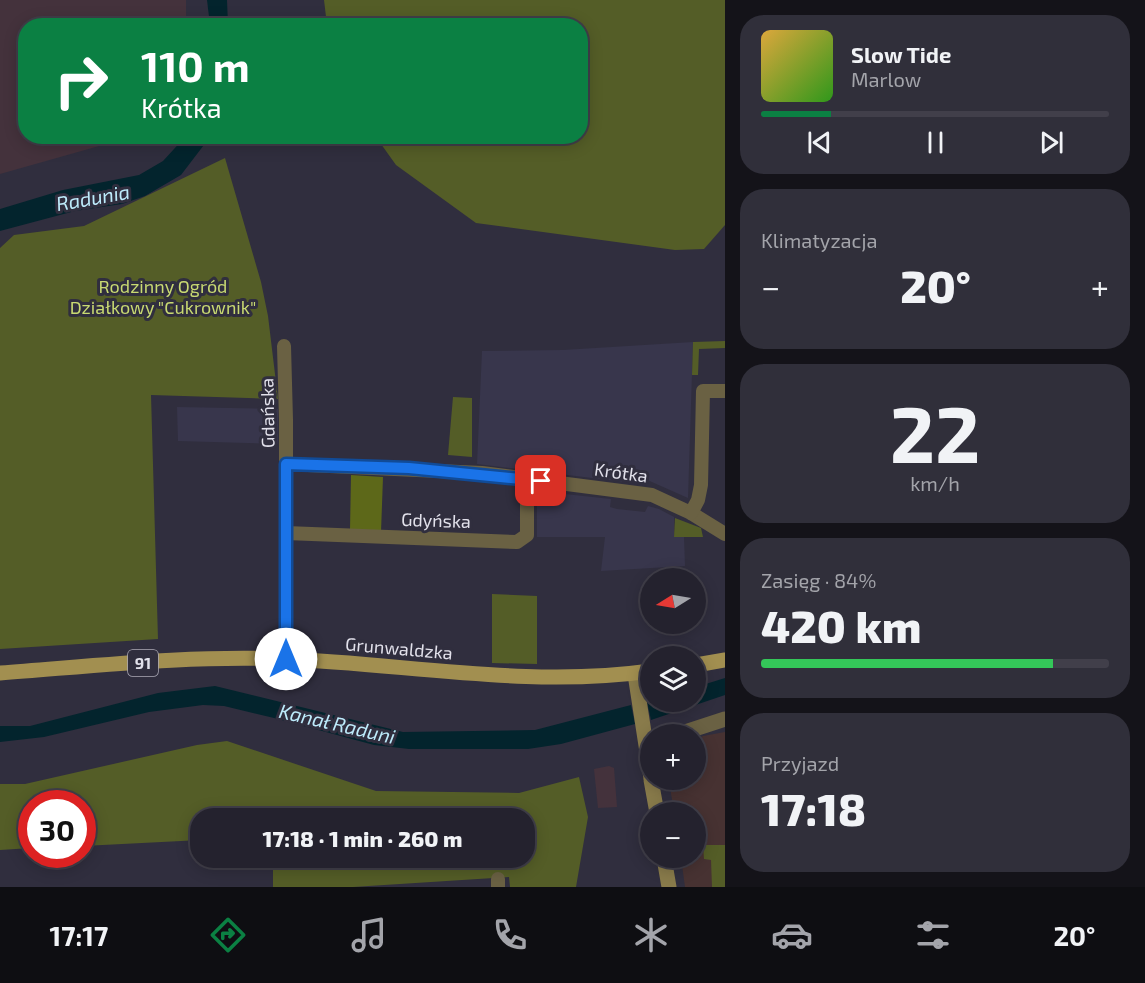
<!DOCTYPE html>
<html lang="pl">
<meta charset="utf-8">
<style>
:root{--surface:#24222e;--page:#302f3a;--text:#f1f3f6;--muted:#a3a4aa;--line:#413f4a;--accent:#0b8043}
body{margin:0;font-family:"Exo 2",sans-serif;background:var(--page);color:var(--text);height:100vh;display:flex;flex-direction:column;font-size:22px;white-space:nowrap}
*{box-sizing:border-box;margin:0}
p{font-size:20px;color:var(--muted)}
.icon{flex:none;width:33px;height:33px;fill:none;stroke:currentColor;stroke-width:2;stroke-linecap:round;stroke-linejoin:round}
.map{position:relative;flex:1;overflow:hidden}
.side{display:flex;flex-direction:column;gap:15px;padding:15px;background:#141319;width:420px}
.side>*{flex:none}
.banner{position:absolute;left:18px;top:18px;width:570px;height:126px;border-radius:24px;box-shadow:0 3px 15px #0003,0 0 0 2px var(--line);background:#0b8043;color:#fff;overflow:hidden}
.needle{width:39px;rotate:259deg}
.controls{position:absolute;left:640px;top:568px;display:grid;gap:12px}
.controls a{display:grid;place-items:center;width:66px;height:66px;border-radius:50%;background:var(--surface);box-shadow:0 3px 15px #0003,0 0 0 2px var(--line);font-size:30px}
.speed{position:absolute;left:18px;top:790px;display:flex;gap:12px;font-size:30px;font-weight:700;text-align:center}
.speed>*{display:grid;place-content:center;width:78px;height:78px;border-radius:50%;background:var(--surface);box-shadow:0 3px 15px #0003,0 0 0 2px var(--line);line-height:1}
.speed .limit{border:9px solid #d22;background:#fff;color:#111}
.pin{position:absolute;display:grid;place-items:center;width:51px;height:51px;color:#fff;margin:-26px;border-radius:12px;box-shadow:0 3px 9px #0006}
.me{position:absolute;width:66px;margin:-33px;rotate:0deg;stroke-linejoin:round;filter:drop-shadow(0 0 4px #0008)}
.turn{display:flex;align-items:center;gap:21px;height:126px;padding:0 24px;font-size:27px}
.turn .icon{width:78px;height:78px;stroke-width:2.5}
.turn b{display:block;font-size:42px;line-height:51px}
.big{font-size:45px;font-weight:800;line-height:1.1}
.side .widget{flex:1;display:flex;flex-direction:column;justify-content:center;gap:9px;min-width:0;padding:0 21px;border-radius:24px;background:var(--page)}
.side .dial{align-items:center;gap:0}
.dial b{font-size:78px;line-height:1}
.song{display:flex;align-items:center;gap:18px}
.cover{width:72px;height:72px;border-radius:9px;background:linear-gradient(135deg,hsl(40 70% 55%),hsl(110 70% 35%))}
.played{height:6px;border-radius:3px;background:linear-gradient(90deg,var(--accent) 20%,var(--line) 20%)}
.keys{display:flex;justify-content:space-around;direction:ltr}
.heat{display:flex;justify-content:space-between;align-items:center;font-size:33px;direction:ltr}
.charge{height:9px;border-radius:4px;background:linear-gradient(90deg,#34c759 84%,var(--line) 0)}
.trip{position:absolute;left:190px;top:808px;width:345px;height:60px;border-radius:24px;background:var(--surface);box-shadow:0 3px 15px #0003,0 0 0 2px var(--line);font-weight:800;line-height:60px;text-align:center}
.tab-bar{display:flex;height:96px;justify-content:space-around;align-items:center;background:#0e0e12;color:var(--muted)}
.tab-bar .icon{width:42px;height:42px}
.tab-bar .current{color:var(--accent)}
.tab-bar b{font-size:27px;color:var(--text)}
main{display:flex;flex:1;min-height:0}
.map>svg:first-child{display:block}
.built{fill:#38364c}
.industrial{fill:#44323c}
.education{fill:#473232}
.green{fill:#545d27}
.forest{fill:#5d6819}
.water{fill:#03242d}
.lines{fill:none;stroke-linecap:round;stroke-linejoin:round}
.minor{stroke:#6a6143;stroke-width:14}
.tertiary{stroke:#6a6143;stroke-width:15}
.secondary{stroke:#897b4b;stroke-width:15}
.primary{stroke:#a28f50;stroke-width:15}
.route-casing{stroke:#114b97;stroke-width:15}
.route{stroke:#1a73e8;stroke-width:10}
.labels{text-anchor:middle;stroke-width:6;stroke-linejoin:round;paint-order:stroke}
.shield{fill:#302e3e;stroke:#adabb7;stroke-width:1.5}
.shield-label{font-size:16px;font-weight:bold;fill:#e2e1eb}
.park-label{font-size:18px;fill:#c9da72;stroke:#302e3e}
.street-label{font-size:18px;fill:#e2e1eb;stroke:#302e3e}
.water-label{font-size:20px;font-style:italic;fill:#bdebfb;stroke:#302e3e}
</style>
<main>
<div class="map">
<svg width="725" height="887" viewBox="0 0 725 887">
<rect width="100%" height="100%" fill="#302e3e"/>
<g class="built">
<polygon points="693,342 688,498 627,471 625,482 477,464 482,351 563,350"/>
<polygon points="177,407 278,409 278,444 178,441"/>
<polygon points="537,491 611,499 610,507 617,509 645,512 648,506 659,509 674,517 674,537 684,537 685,566 601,571 605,537 537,537"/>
</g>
<g class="industrial">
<polygon points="0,0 186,0 186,25 26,26 26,136 131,137 0,174"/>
<polygon points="609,766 614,768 617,807 598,808 594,769"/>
</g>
<polygon class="education" points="725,732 725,887 685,887 681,858 696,858 696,813 674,813 669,780 696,780 696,740 703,736"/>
<g class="green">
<polygon points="324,0 725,0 725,225 704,249 675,250 476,223 396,165 376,137 580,136 580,26 327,25"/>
<polygon points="225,158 261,282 268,316 278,399 151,395 158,639 0,649 0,248 14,235 84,226"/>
<polygon points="725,341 725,348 699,349 698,375 692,375 693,342"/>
<polygon points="453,397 472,398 472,457 448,455"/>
<polygon points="675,518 701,528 703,537 674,537"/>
<polygon points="492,594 537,596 537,664 492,663"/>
<polygon points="227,741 376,791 519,793 579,777 588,817 576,887 510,887 509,877 353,887 273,887 273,858 525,858 525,819 201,819 201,840 83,846 82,804 32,804 31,848 0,850 0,784 25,784 197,745"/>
<polygon points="703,845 725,845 725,887 712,887 711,860 704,859"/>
</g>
<polygon class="forest" points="351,475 383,477 381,532 350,530"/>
<g class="water">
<polygon points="207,0 227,0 228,25 210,25"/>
<polygon points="185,137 210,137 181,175 145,196 122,204 75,211 0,231 0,209 63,190 139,175 163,161"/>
<polygon points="725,678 725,695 651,720 647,702 696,702 696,687"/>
<polygon points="215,686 403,732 535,730 631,705 635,724 561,744 528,749 409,749 374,745 274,718 224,706 203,705 149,712 44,737 0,742 0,726 30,726 158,693"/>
</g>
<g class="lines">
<g class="minor">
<polyline points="284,346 286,420 286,659"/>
<polyline points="286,464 482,473 652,495 691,513 725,534"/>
<polyline points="691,513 698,500 701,485 703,391 725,391"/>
<polyline points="286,533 517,542 527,535 527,480"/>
<polyline points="498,879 498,887"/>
</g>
<polyline class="tertiary" points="676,735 725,719"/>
<g class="secondary">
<polyline points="635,674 651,778"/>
<polyline points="651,780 657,813"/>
<polyline points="664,858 669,887"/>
</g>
<g class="primary">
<polyline points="696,665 725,660"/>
<path d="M 0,673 C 94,666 190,655 285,659 C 408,664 528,688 651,671"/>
</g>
</g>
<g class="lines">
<defs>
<polyline id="route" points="286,659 286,464 409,468 541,481"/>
</defs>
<use href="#route" class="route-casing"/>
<use href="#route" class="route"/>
</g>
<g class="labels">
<rect class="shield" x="128" y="650" width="30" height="26" rx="4.5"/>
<g class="shield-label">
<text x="143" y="669">91</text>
</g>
<g class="park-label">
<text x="163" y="293">Rodzinny Ogród<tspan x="163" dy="21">Działkowy "Cukrownik"</tspan></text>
</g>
<g class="street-label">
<text transform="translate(268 413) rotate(-91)" y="6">Gdańska</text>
<text transform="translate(621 473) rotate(8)" y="6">Krótka</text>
<text transform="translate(436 521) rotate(2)" y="6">Gdyńska</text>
<text transform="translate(399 649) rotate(5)" y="6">Grunwaldzka</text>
</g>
<g class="water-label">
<text transform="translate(93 198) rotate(-10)" y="7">Radunia</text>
<text transform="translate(337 724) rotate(13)" y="7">Kanał Raduni</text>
</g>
</g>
</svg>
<div class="controls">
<a><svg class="needle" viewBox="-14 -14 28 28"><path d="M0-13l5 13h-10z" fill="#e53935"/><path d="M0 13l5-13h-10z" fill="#a3a4aa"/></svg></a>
<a><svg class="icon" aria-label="layers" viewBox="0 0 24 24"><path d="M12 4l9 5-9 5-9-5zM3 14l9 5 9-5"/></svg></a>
<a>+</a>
<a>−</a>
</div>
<div class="speed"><div class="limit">30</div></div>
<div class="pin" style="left:541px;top:481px;background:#d93025"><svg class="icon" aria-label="arrive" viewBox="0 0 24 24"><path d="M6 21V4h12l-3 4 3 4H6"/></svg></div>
<svg class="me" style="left:286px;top:659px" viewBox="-20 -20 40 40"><circle r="19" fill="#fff"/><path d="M0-13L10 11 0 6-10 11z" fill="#1a73e8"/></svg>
<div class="trip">17:18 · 1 min · 260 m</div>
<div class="banner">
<div class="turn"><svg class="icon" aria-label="right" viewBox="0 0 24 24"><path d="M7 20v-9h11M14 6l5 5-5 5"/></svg><div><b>110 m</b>Krótka</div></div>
</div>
</div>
<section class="side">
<div class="widget">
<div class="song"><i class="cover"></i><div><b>Slow Tide</b><p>Marlow</p></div></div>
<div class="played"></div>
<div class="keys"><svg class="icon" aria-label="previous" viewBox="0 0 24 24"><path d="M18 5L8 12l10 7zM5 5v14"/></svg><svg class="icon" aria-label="pause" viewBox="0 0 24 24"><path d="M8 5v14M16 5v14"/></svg><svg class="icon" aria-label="next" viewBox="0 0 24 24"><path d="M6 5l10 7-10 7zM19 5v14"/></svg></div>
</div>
<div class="widget"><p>Klimatyzacja</p>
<div class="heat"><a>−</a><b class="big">20°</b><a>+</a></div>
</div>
<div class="widget dial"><b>22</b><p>km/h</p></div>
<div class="widget"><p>Zasięg · 84%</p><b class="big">420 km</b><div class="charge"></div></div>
<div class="widget"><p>Przyjazd</p><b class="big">17:18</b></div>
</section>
</main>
<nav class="tab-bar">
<b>17:17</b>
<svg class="icon current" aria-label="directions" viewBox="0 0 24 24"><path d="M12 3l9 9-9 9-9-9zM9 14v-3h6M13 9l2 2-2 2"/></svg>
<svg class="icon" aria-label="music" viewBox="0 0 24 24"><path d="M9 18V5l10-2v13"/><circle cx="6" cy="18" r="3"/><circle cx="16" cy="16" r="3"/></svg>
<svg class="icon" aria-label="phone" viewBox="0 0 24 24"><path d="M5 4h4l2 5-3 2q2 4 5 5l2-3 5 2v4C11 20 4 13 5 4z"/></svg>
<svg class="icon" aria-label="climate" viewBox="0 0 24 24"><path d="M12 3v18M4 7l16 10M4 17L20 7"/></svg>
<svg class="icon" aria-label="car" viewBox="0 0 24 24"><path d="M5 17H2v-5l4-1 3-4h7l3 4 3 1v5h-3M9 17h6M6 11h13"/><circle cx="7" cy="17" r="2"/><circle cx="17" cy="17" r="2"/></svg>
<svg class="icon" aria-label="filters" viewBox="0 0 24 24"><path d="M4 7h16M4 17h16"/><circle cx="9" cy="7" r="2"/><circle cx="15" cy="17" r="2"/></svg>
<b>20°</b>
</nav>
